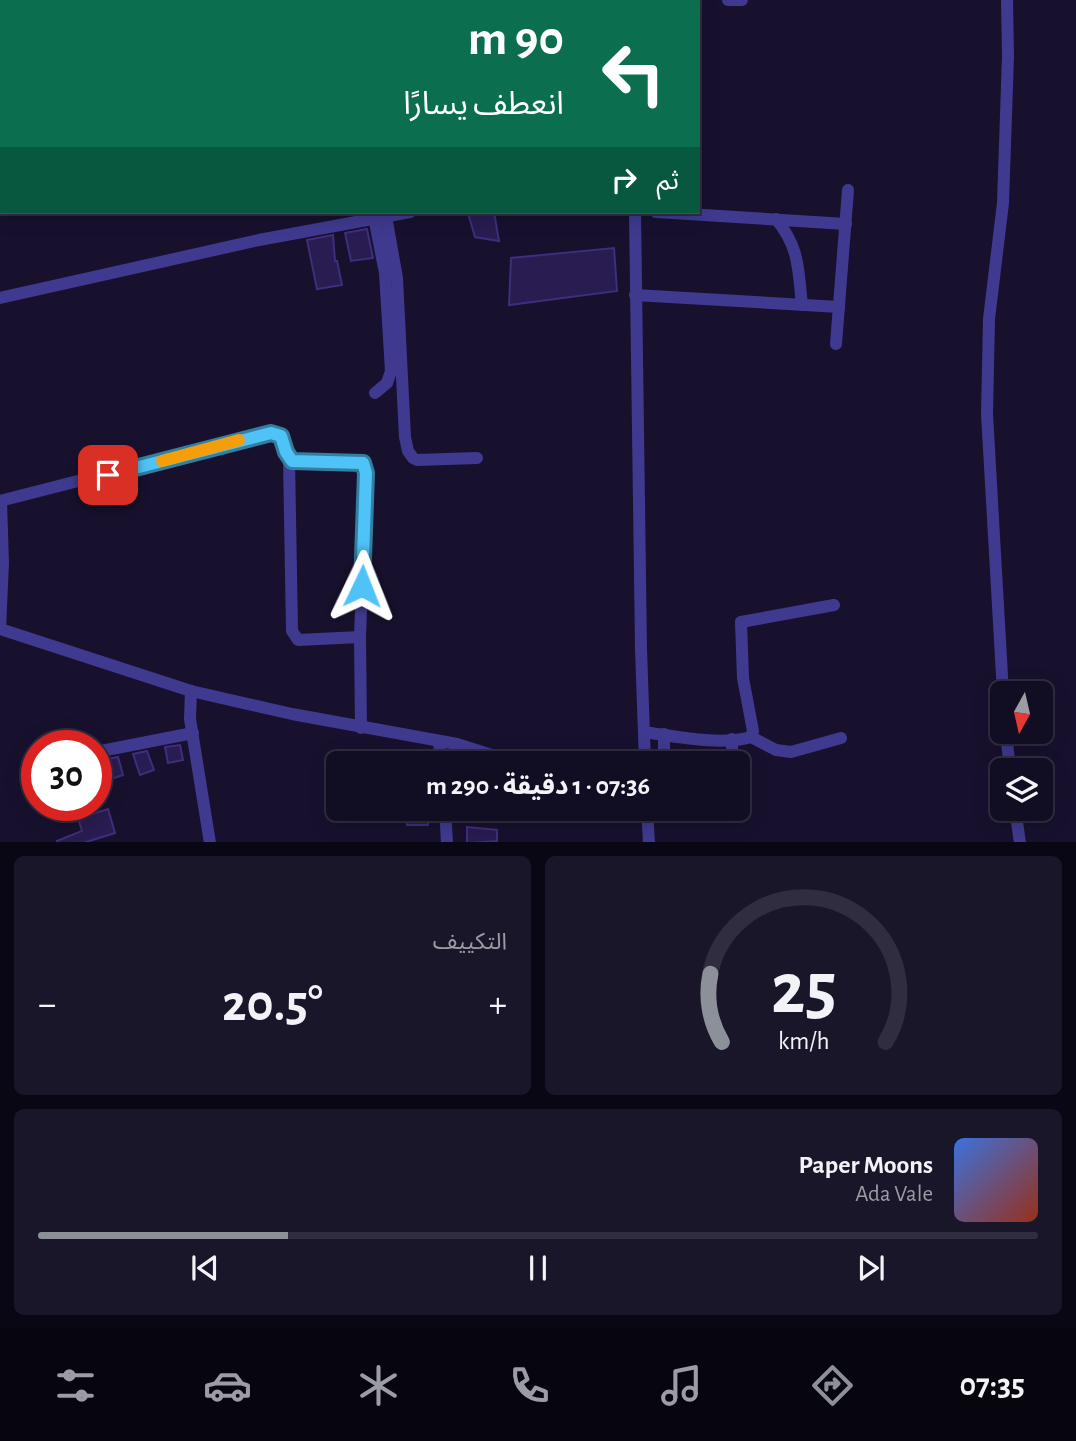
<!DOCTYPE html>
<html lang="ar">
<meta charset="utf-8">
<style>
:root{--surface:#110d22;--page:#1a162a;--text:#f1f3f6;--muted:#9c9ca5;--line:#302d40;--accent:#8c9099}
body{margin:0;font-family:"Alegreya Sans","Noto Sans Arabic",sans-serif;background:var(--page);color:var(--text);direction:rtl;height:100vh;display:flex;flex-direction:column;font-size:26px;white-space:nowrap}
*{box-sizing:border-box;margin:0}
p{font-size:23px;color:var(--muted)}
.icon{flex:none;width:38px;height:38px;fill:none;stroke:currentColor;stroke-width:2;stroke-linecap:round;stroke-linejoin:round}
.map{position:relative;height:842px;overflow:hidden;direction:ltr}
.details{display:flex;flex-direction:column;gap:14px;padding:14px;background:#090713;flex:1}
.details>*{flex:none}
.guide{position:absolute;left:0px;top:0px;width:700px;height:214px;box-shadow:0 4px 18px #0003,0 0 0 2px var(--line);direction:rtl;background:#0b6e4f;color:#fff;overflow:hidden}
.needle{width:46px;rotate:188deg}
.buttons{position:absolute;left:990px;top:681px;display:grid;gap:14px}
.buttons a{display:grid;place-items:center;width:63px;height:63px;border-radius:10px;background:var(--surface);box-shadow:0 4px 18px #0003,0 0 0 2px var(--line);font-size:35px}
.speed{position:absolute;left:21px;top:730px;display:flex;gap:14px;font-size:35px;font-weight:700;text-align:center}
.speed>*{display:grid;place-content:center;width:91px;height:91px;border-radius:50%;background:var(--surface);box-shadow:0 4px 18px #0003,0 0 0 2px var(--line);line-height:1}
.speed .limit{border:10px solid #d22;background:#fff;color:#111}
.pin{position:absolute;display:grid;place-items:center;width:60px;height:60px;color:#fff;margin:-30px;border-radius:14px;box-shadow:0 4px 10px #0006}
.me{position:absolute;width:77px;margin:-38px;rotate:2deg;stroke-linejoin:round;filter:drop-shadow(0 0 5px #0008)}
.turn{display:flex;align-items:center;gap:24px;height:147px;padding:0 21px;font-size:32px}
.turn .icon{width:91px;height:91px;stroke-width:2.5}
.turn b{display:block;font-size:49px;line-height:60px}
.then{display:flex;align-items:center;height:66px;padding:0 21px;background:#0003;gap:14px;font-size:26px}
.big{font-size:52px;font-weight:700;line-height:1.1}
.details .card{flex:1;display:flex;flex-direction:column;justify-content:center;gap:10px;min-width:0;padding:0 24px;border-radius:10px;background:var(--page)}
.details .dial{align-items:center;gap:0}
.dial svg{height:182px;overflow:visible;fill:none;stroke:var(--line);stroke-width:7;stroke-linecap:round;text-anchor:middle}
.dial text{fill:var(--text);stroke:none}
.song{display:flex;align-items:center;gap:21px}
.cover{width:84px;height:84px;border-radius:10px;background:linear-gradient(135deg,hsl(220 70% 55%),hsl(10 70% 35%))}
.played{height:7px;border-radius:4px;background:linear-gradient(90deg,var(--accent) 25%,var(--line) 25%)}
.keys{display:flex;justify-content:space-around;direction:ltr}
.heat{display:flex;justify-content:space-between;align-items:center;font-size:38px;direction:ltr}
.details .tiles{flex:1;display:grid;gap:14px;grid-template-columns:1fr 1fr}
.card:last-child{grid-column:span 2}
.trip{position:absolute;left:326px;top:751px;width:424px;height:70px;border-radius:10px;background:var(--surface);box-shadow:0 4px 18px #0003,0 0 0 2px var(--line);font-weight:700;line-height:70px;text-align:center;direction:rtl}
.tab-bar{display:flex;height:112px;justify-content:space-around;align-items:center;background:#07050e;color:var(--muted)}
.tab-bar .icon{width:49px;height:49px}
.tab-bar .on{color:var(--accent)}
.tab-bar b{font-size:32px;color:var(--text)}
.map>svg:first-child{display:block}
.building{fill:#281c50;stroke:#3f2d7d;stroke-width:2}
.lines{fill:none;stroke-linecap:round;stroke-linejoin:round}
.minor{stroke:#3f3a8f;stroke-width:12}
.route-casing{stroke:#337fa1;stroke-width:18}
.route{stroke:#4fc3f7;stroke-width:12}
.slow{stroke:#f59e0b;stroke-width:12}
</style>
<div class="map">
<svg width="1076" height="843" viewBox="0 0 1076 843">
<rect width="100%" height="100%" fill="#17112e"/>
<g class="building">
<polygon points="475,212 494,212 499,241 475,237 468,213"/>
<polygon points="367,229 373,258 351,261 345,233"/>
<polygon points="333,235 335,261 337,261 342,285 317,289 307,240"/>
<polygon points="614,248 617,291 509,305 511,258"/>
<polygon points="180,745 183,760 168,763 165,747"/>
<polygon points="147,751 154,770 140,775 133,754"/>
<polygon points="118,757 123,775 108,780 102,760"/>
<polygon points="406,808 427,808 428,825 407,825"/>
<polygon points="108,809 115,833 83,843 57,843 57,841 82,831 79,821 86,816"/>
<polygon points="467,827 497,830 497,841 467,843"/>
</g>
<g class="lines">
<g class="minor">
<polyline points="728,0 742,0"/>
<polyline points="360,2 368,0"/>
<polyline points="646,2 646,0"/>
<polyline points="0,78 2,77"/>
<polyline points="373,212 385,273 391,371 387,383 375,393"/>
<polyline points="635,212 641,649 645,763"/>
<polyline points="656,212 846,224"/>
<polyline points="386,216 397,278 405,437 408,451 413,458 417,460 477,458"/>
<path d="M 776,219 C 800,248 798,270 802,305"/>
<polyline points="635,295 839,307"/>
<polyline points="0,298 259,240 410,212"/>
<polyline points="836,344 848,190"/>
<polyline points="289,459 292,631 298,640 360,637"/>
<polyline points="0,501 266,433 281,436 286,452 292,461 351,461 363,463 366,473 360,637 361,728"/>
<polyline points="0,629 191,691 292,714 457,744 501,758 579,763"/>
<polyline points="0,629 3,563 1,501"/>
<polyline points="191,691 190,719 210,843"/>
<polyline points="1003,693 987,414 989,319 1003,203 1008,56 1007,0"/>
<path d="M 644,732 C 674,736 721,746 751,737 L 753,731 L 743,678 L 741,622 L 834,605"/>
<polyline points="1006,732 1010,770"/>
<polyline points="751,737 776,750 791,752 841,738"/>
<polyline points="732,739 732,763"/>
<polyline points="439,742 441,763"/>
<polyline points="96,752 193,733"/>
<polyline points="664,763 664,734"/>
<polyline points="76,805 78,812"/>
<polyline points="445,808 447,843"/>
<polyline points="647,808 649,843"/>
<polyline points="1015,808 1020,843"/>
</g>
</g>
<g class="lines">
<defs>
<polyline id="route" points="108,475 271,433 281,436 286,452 292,461 363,463 366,473 362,586"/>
</defs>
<use href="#route" class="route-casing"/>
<use href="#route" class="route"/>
<polyline class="slow" points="162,461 239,440"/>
</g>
</svg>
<div class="buttons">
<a><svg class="needle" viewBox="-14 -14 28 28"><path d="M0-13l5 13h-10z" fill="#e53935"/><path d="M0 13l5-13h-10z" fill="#9c9ca5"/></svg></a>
<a><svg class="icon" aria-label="layers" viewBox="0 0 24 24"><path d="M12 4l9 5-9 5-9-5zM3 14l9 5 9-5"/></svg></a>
</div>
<div class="speed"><div class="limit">30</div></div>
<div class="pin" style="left:108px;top:475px;background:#d93025"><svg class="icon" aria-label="arrive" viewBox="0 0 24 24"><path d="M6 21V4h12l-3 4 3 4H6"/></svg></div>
<svg class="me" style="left:362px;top:586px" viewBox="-20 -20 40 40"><path d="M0-17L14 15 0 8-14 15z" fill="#4fc3f7" stroke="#fff" stroke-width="4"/></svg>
<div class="trip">07:36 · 1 دقيقة · 290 m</div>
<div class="guide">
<div class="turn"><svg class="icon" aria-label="left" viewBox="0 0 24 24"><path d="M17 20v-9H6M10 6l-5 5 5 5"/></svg><div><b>90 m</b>انعطف يسارًا</div></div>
<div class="then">ثم<svg class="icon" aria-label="right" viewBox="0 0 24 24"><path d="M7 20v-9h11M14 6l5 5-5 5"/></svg></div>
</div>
</div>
<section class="details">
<div class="tiles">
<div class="card dial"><svg viewBox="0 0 100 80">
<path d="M14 69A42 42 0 1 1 86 69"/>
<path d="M14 69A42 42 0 0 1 9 39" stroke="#8c9099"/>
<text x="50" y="56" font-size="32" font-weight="700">25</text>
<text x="50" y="72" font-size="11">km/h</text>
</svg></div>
<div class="card"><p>التكييف</p>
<div class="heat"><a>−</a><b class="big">20.5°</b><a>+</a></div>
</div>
<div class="card">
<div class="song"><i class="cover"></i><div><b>Paper Moons</b><p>Ada Vale</p></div></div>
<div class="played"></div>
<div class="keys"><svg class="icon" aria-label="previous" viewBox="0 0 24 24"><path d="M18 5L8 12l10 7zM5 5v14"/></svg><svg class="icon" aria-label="pause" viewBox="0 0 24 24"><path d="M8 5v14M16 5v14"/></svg><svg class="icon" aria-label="next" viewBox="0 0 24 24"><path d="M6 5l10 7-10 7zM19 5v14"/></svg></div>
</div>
</div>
</section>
<nav class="tab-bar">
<b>07:35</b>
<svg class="icon on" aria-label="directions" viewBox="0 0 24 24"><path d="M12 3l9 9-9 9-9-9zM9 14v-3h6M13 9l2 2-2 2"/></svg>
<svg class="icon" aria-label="music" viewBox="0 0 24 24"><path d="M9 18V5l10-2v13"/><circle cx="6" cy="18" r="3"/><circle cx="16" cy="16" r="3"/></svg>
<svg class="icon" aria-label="phone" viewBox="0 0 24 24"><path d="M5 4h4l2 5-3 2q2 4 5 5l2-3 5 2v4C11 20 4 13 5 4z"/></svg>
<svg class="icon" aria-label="climate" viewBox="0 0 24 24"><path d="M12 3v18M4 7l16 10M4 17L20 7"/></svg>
<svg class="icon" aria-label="car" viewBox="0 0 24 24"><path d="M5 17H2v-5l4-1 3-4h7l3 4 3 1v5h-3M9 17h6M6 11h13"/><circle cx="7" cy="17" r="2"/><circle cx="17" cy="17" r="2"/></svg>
<svg class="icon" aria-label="filters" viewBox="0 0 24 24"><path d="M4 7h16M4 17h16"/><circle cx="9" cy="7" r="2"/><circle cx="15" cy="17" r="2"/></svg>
</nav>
